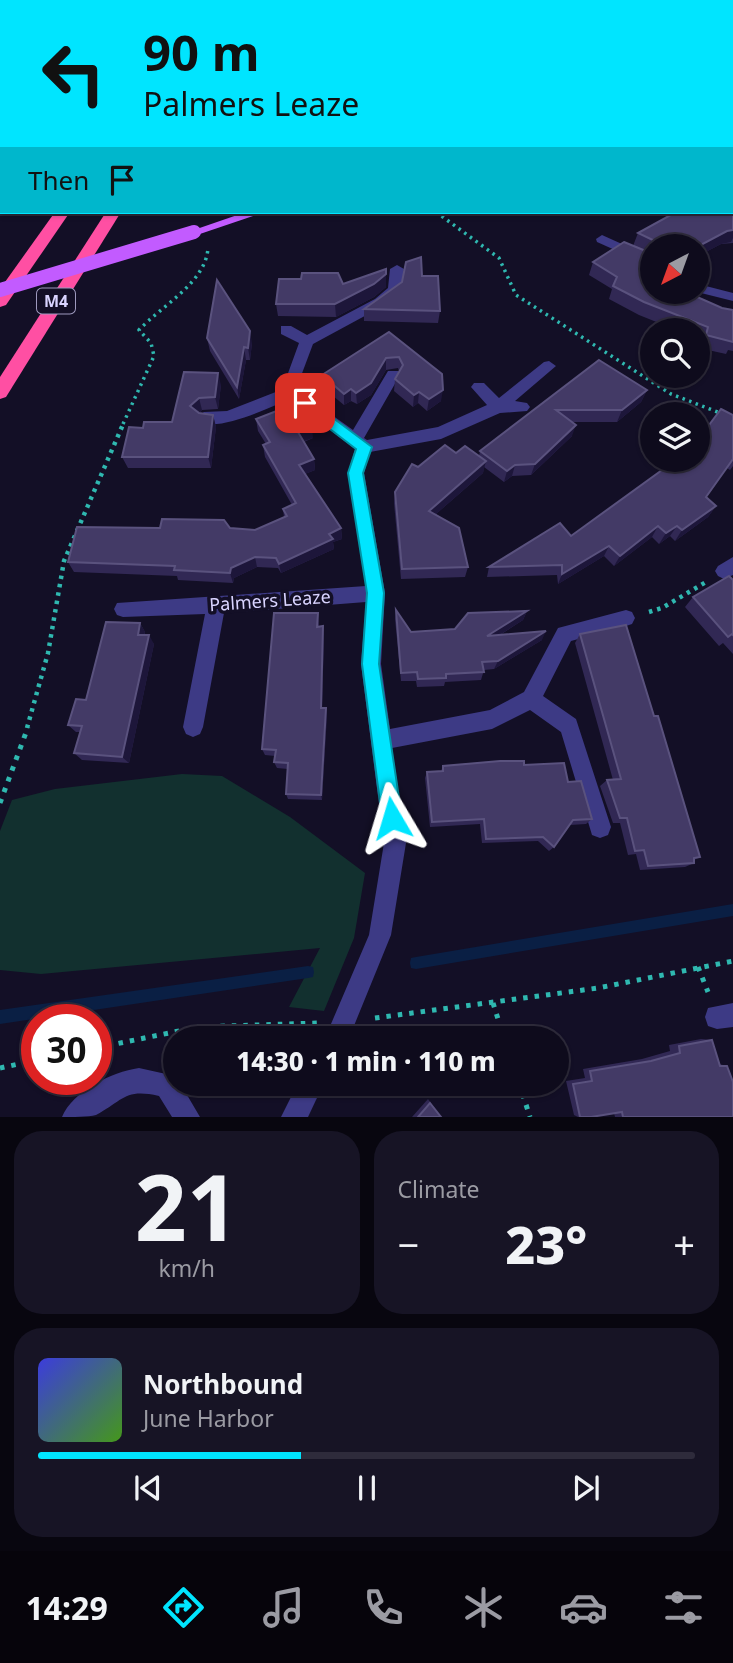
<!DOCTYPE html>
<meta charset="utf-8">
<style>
:root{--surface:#0e0b1c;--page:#171425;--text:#f1f3f6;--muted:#9b9ba3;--line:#2e2b3b;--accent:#00e5ff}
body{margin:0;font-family:"Noto Sans",sans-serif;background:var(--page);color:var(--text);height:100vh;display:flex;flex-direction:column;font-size:26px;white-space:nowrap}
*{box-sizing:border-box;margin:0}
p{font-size:23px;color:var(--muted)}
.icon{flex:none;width:38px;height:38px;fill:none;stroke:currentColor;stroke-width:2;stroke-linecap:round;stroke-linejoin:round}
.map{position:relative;height:1117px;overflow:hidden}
.panel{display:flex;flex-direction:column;gap:14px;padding:14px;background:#08060f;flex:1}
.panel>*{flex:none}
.hud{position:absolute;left:0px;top:0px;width:733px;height:214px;box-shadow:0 2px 5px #0004,0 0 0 2px var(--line);background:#00e5ff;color:#111;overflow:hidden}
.needle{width:46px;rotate:221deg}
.controls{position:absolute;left:640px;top:234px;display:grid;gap:14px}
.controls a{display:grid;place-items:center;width:70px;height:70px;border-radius:50%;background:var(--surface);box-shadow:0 2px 5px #0004,0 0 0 2px var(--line);font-size:35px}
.speed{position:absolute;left:21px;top:1004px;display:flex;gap:14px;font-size:35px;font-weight:700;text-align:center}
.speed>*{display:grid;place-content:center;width:91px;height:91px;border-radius:50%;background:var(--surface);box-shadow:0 2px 5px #0004,0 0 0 2px var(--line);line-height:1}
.speed .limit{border:10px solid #d22;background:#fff;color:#111}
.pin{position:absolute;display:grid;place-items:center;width:60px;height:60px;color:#fff;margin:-30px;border-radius:14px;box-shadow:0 4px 10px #0006}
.me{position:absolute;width:77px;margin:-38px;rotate:353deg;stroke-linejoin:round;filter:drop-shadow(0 0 5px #0008)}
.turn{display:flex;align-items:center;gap:24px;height:147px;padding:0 28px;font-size:32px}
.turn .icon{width:91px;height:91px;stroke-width:2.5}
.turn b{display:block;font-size:49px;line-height:60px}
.then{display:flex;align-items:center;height:66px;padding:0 28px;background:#0003;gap:14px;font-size:26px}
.big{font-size:52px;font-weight:800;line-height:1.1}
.panel .widget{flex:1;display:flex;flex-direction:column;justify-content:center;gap:10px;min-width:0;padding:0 24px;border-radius:28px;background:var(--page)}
.panel .dial{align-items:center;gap:0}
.dial b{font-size:91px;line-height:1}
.song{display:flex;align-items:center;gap:21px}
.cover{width:84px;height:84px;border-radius:10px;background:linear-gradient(135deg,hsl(240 70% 55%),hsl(100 70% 35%))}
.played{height:7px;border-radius:4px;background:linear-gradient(90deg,var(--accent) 40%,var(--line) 40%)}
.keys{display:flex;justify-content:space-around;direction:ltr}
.heat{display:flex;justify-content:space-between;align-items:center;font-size:38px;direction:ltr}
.panel .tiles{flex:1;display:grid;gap:14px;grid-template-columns:1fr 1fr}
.widget:last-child{grid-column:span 2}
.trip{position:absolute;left:163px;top:1026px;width:406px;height:70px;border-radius:35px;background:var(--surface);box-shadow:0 2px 5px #0004,0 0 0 2px var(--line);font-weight:800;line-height:70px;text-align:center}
.menu{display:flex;height:112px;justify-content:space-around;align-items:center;background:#06040b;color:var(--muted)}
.menu .icon{width:49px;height:49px}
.menu .current{color:var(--accent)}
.menu b{font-size:32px;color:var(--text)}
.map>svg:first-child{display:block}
.green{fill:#12302f}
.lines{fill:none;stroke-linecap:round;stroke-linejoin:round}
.stream{fill:#0a1f44;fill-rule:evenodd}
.path-far2{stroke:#2fb8b0;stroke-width:3.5;stroke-dasharray:2.5 4.5;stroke-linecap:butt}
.path-far1{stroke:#2fb8b0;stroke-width:4.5;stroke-dasharray:3.5 5;stroke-linecap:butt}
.path{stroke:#2fb8b0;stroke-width:5;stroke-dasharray:4.5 7;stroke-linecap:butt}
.minor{fill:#3d3a85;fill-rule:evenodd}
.major{fill:#c25bff;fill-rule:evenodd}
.highway{fill:#ff4fa3;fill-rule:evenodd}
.major-bridge{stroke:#c25bff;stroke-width:14}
.wall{fill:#312854}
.shaded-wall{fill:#1d163a}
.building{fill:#433a66;stroke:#5a527e;stroke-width:2}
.route{fill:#00e5ff;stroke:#0095a6;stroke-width:2}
.labels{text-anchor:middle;stroke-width:7;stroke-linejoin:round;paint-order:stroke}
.shield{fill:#130f26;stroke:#9e99be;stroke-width:2}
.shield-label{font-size:16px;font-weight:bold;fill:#d9d4ff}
.street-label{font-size:18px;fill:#d9d4ff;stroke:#130f26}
</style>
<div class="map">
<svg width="733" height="1117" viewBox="0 0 733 1117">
<rect width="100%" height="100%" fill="#130f26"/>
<polygon class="green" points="182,774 222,776 290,817 365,873 354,938 324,1011 289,1007 320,948 41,974 0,970 0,831 12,800 55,789"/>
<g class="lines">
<g class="stream">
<polygon points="733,904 733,916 416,969 411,968 410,963 411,958 416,957"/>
<polygon points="308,966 313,967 314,972 313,977 308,978 0,1024 0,1010"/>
</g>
<g class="path-far2">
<polyline points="436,212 499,258 516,295 671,394 733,418"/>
<path d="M 123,424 L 154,356 L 151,343 L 139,330 C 161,306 207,282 208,247"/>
</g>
<g class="path-far1">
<polyline points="649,612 662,608 706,582"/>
<polyline points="27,728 48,653 64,561 124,422"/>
</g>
<g class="path">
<polyline points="0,803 28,727"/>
<polyline points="698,967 708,992"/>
<polyline points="493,1003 504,1038"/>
<polyline points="375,1018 598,988 733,961"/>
<polyline points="96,1048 198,1027 317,1023"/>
<polyline points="0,1068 37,1060"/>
<polyline points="519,1083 530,1117"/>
</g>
<g class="minor">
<rect x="732" y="20" width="1" height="10"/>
<polygon points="602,235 653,258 653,267 597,242 596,239"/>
<path d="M 397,265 L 404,269 L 400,293 L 385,305 L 313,344 L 301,376 L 311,400 L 353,430 L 388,371 L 398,371 L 400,375 L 364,438 L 367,440 L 438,427 L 487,405 L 471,387 L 474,383 L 484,383 L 499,398 L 544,362 L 549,361 L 556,366 L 515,401 L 527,403 L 530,407 L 527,411 L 500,413 L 441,439 L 370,452 L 364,473 L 385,593 L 381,664 L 390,729 L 490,710 L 524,692 L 558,628 L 626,610 L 632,612 L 635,618 L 632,624 L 626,626 L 571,641 L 543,696 L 576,719 L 611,827 L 608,835 L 600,838 L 592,835 L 561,732 L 530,710 L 492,729 L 392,748 L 406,843 L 391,935 L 349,1038 L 325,1038 L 369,935 L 384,843 L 361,664 L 366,602 L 224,613 L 203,727 L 200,734 L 193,737 L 186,734 L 183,727 L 205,614 L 123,617 L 117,615 L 114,609 L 117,603 L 366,586 L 348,473 L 355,449 L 300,407 L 295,397 C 276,404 210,438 196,418 L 204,412 L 227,411 L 291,386 L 287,376 L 299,343 L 281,334 L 281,326 L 291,326 L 307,335 L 375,299 L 388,288 L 390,269 Z"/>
<polygon points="698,284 733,293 733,301 697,292"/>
<polygon points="733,557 733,575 724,579 718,576 715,571 718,566"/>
<polygon points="733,1003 733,1027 717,1029 708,1026 705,1017 708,1008"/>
<path d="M 139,1068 L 175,1076 L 175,1083 L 180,1083 L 200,1117 L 172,1117 L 159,1096 C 124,1088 123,1101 96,1115 C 88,1117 72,1117 62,1117 C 73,1091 111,1072 139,1068 Z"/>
<polygon points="298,1083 324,1083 308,1117 281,1117"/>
</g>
<g class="major">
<polygon points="590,0 600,0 589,2"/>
<polygon points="246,212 265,212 194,236 188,232"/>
</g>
<g class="highway">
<polygon points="205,0 217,0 204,2"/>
<polygon points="244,0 256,0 243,2"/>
<polygon points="55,212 70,212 6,305 0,307 0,289"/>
<polygon points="106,212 121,212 6,397 0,399 0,377"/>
</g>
<polyline class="major-bridge" points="0,290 194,232"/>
</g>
<g class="wall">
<polygon points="733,204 733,243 721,244 698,256 698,247 653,247 653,292 733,310 733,351 728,350 726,354 699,348 701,340 698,338 698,331 679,331 639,315 609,299 612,289 589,275 593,262 633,246 638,233 732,212"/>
<polygon points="422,276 440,311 438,323 364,321 364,309"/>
<polygon points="301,279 343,284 386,287 374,297 336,317 278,316 276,304"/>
<polygon points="389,332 441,401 427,411 418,403 413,407 394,391 395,379 399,371 398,368 386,370 371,395 357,404 351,401 344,405 322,387 322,375"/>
<polygon points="207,338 252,343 250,360 246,360 239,399 210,351"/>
<polygon points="599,360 647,390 641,402 617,422 572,422 572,436 531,475 512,476 504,482 484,467 483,473 436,514 468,567 465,577 401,579 394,503 395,492 418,467 456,453 479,456 480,451"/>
<polygon points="184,372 221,385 218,409 202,410 199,413 213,415 216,427 211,468 128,468 122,457 172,422"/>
<polygon points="733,415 733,466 730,470 727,468 706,498 716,506 708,517 675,541 670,536 659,544 652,537 614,566 604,556 558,584 557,575 487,577 489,567 571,536 662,470 709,425"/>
<polygon points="256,419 313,438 304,442 314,459 315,470 305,474 341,528 342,539 333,542 334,549 281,573 278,568 257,567 234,578 233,583 178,580 177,576 74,572 68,562 230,528 255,530 284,517 283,509 292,505 265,457 263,445 266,444 258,431"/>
<polygon points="733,580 733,654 723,643 719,646 685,607 693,597"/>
<polygon points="396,610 411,632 455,629 527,611 523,620 500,635 542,640 494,669 484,670 481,680 445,682 444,686 417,687 416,681 401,681 395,619"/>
<polygon points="318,613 319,626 324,635 322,708 326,708 327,715 322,800 288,799 286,794 288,769 277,768 274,762 275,756 265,755 262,749"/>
<polygon points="140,623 145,632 145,635 154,644 129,763 82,760 74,753 81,732 76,732 68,725"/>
<polygon points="580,634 654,716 700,857 694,860 694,863 685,867 640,870 636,854 628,855 620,823 613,823 600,786 607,780 613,780 575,643"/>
<polygon points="524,765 568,782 592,819 586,824 570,825 554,847 549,851 538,841 482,843 480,824 430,827 425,778 427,772 441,771 443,766"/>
<polygon points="701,1039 712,1040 719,1064 727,1066 733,1117 615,1117 614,1113 591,1117 578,1117 574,1115 566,1081 585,1078 583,1069 642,1059 670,1051 669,1045"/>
<polygon points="428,1099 441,1117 412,1117"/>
</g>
<g class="shaded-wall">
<polygon points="733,230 733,238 731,242 721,244 698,256 698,247 697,247 727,231"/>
<polygon points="386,269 386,287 374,297 336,317 335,304"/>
<polygon points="653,270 653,280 644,274"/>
<polygon points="250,331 252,343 250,360 248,348"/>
<polygon points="244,347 246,360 239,399 237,387"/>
<polygon points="386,358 386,370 371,395 357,404 356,393"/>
<polygon points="218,373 221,385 218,409 215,397"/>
<polygon points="351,389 351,401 344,405 344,394"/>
<polygon points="443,390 441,401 427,411 429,399"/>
<polygon points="647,390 641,402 617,422 622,410"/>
<polygon points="419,392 418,403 413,407 414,395"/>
<polygon points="199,398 202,410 193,418 190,406"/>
<polygon points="213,415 216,427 211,468 208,457"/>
<polygon points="576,425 572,436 531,475 535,464"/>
<polygon points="312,426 313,438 299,443 298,432"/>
<polygon points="314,459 315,470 300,476 299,465"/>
<polygon points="486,461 483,473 428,521 429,511"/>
<polygon points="515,465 512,476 504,482 507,471"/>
<polygon points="716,506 708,517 675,541 682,530"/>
<polygon points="658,526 652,537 614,566 620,556"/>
<polygon points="677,526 670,536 659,544 666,533"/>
<polygon points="341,528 342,539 333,542 334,549 281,573 279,564 329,534"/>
<polygon points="609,546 604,556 558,584 562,574"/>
<polygon points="255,557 257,567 234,578 233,583 230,573 231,568"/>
<polygon points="527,611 523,620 484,645 487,636"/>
<polygon points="140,623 145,632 143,644 138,635"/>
<polygon points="323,626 324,635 322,714 321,708"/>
<polygon points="546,631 542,640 494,669 498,661"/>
<polygon points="149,635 154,644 129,763 122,757"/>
<polygon points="326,708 327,715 322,800 321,795"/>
</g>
<g class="building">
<polygon points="334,0 345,0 346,2 333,2"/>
<polygon points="639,0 687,0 685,2 638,2"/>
<polygon points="733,204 733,230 727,231 697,247 659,247 659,243 638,233 676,212 732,212 732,205"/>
<polygon points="624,242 653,254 653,270 644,274 653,278 653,292 686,292 722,308 733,310 733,342 706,335 708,327 644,302 613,286 617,277 593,262"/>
<polygon points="421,257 422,276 438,276 440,311 364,309 402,282 406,262"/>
<polygon points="386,269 386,274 374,284 335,304 276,304 279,279 301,279 302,273 338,273 343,284"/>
<polygon points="217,280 250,331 248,348 244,347 237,387 207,338"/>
<polygon points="389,332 442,374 443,390 429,399 419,392 414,395 395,379 403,365 399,357 386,358 371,383 356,393 351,389 344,394 322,375"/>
<polygon points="599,360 647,390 622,410 556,410 576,425 535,464 515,465 507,471 480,451"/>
<polygon points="184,372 218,373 215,397 199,398 190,406 199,413 213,415 208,457 122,457 129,427 143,428 144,422 172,422"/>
<polygon points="297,403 312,426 298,432 314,459 299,465 341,528 329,534 333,539 279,564 276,558 255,557 231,568 230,573 174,570 175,566 68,562 77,527 160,528 162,519 224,520 230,528 255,530 287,516 283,509 296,503 263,445 270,442 256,419"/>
<polygon points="721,409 733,415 733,459 706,497 716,506 682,530 677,526 666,533 658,526 620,556 609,546 562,574 562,565 489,567 560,523 571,536 662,470 669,460 698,460 698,425 709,425"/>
<polygon points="445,445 456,453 465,446 486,461 429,511 459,528 468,567 402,569 395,492 412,464 418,467"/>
<polygon points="729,576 733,580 733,635 732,634 728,637 693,597"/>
<polygon points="396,610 411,632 455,629 468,613 527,611 487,636 546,631 498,661 482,662 484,672 446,674 446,678 418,679 417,672 401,673"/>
<polygon points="274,613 318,613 317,627 323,626 321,708 326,708 321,795 286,794 288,763 274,762 276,750 262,749"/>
<polygon points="106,622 140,623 138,635 149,635 122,757 74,753 82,726 68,725 76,699 86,700"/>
<polygon points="626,625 654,716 658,716 700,857 694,858 694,863 648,866 644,850 635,851 627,818 620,818 607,780 621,779 580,634"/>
<polygon points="500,761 524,761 524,765 564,763 568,782 581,781 592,819 573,820 554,847 543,837 486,839 484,819 432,822 427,772 443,771 443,766"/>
<polygon points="712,1040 720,1066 727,1066 733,1082 733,1117 623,1117 622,1112 591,1117 580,1117 573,1084 592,1081 590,1071 651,1061 680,1053 679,1046"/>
<polygon points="430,1103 441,1117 418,1117"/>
</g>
<polygon class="route" points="305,397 372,447 363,473 384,593 379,664 402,818 399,824 392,827 385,824 382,818 362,664 367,593 348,473 356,449 300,406 298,403"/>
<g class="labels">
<rect class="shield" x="37" y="288.5" width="38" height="25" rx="5"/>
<g class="shield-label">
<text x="56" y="307">M4</text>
</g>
<g class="street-label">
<text transform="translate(270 601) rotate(-4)" y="6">Palmers Leaze</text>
</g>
</g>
</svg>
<div class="controls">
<a><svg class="needle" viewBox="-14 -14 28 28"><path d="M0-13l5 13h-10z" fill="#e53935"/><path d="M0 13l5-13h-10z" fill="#9b9ba3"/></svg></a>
<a><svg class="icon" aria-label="search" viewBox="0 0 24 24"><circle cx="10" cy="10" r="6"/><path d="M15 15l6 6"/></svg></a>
<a><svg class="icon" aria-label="layers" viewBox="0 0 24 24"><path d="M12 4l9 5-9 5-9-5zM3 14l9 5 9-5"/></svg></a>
</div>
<div class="speed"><div class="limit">30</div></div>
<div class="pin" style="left:305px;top:403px;background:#d93025"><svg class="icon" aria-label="arrive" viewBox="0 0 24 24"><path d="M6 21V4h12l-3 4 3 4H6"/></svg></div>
<svg class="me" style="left:392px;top:818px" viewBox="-20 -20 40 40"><path d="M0-17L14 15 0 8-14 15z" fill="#00e5ff" stroke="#fff" stroke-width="4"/></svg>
<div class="trip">14:30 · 1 min · 110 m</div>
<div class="hud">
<div class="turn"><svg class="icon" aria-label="left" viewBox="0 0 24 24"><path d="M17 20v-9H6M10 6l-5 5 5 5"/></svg><div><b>90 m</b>Palmers Leaze</div></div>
<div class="then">Then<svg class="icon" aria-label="arrive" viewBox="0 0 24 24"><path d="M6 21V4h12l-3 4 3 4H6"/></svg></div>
</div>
</div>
<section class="panel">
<div class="tiles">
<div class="widget dial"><b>21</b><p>km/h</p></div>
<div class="widget"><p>Climate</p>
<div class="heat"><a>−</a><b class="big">23°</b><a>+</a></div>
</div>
<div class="widget">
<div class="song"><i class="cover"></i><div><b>Northbound</b><p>June Harbor</p></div></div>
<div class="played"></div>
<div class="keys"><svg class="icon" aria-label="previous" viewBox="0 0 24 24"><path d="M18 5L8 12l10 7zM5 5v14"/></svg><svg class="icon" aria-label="pause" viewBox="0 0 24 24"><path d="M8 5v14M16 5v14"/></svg><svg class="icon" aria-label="next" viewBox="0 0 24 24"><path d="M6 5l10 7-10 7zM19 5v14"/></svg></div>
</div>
</div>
</section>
<nav class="menu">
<b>14:29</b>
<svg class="icon current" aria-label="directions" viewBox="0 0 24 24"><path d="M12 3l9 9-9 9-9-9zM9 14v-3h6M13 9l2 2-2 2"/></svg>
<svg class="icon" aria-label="music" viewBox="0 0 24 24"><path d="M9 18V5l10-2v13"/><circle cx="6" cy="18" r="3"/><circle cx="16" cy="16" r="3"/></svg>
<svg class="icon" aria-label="phone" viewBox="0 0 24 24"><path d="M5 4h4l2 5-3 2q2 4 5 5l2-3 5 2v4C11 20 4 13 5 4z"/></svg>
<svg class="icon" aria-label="climate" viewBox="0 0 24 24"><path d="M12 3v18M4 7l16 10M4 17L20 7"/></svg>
<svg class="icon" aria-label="car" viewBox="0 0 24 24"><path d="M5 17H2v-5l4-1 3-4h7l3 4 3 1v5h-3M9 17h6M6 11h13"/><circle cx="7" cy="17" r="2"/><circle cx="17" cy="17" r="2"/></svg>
<svg class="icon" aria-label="filters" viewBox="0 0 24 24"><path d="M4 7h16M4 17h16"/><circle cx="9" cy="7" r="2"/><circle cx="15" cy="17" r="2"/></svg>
</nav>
